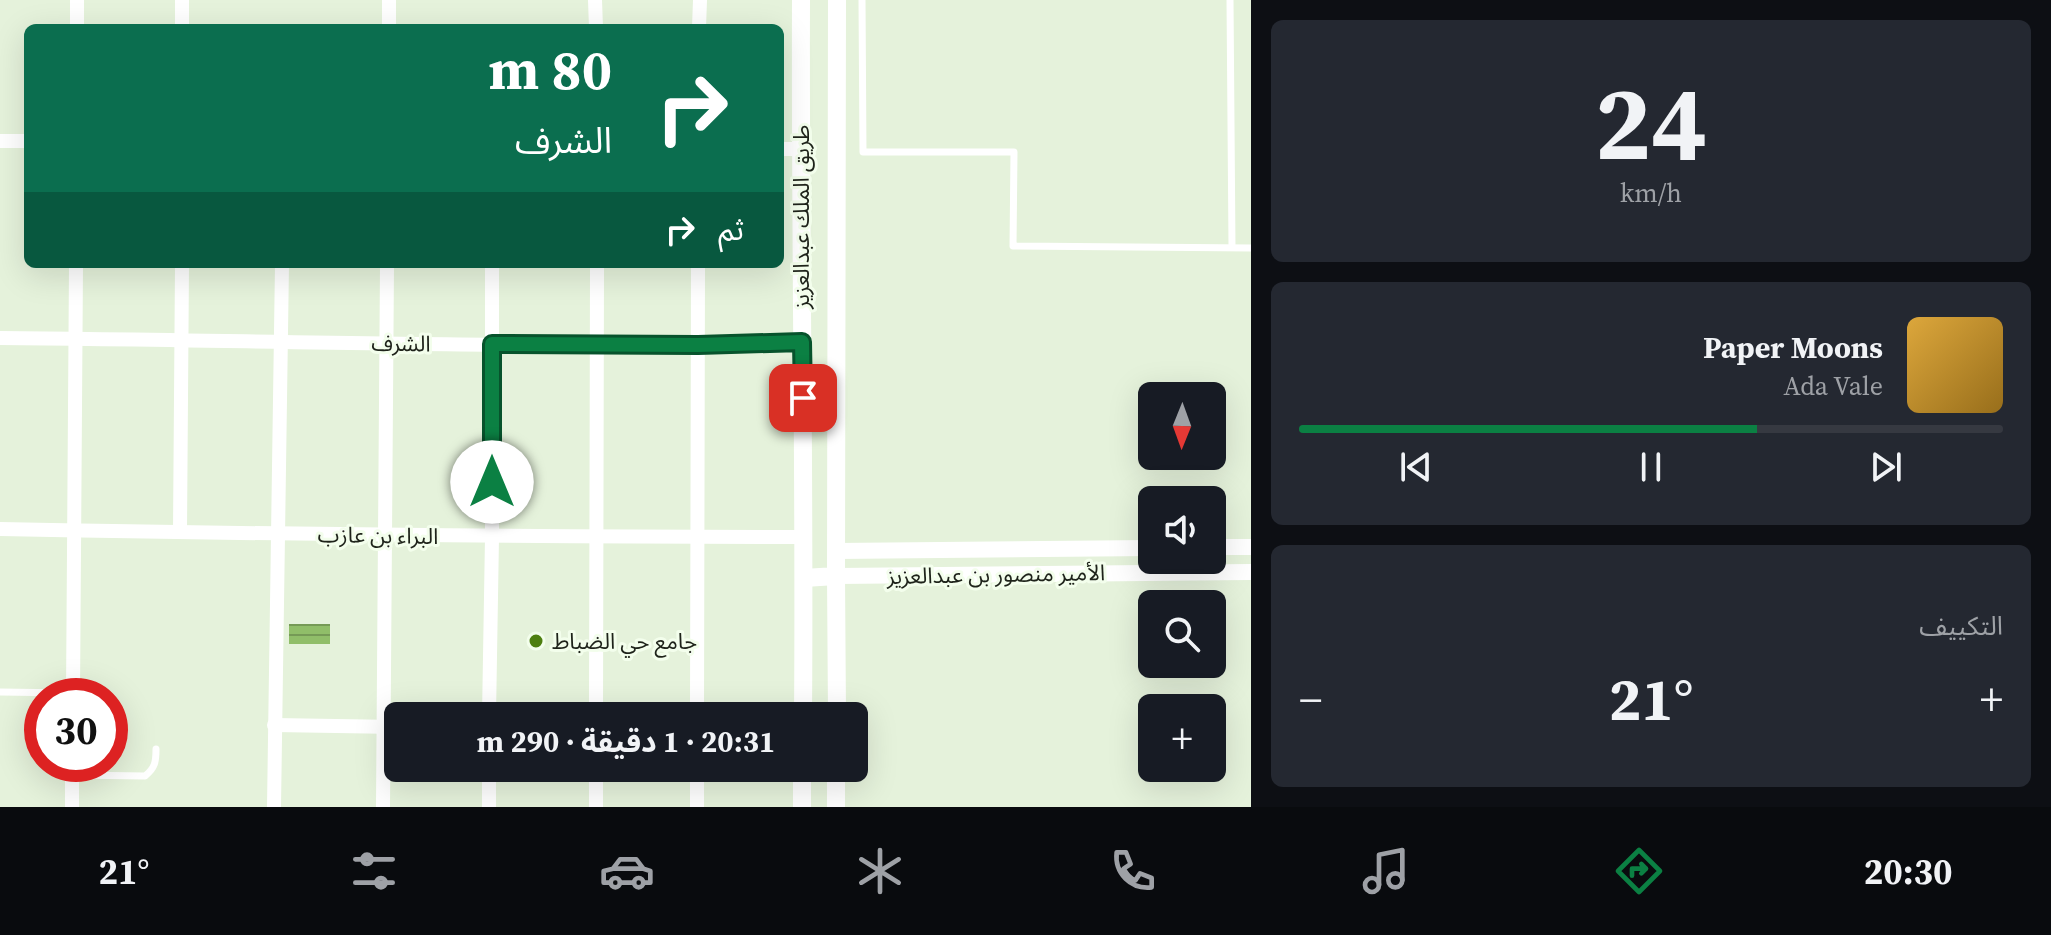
<!DOCTYPE html>
<html lang="ar">
<meta charset="utf-8">
<style>
:root{--surface:#171b24;--page:#242831;--text:#f1f3f6;--muted:#9ea1a6;--line:#363941;--accent:#0b8043}
body{margin:0;font-family:"Source Serif 4","Noto Sans Arabic",serif;background:var(--page);color:var(--text);direction:rtl;height:100vh;display:flex;flex-direction:column;font-size:30px;white-space:nowrap}
*{box-sizing:border-box;margin:0}
p{font-size:26px;color:var(--muted)}
.icon{flex:none;width:44px;height:44px;fill:none;stroke:currentColor;stroke-width:2;stroke-linecap:round;stroke-linejoin:round}
.map{position:relative;flex:1;overflow:hidden;direction:ltr}
.side{display:flex;flex-direction:column;gap:20px;padding:20px;background:#0d0f14;width:800px}
.side>*{flex:none}
.hud{position:absolute;left:24px;top:24px;width:760px;height:244px;border-radius:12px;box-shadow:0 8px 32px #0002;direction:rtl;background:#0b6e4f;color:#fff;overflow:hidden}
.needle{width:52px;rotate:181deg}
.tools{position:absolute;left:1138px;top:382px;display:grid;gap:16px}
.tools a{display:grid;place-items:center;width:88px;height:88px;border-radius:12px;background:var(--surface);box-shadow:0 8px 32px #0002;font-size:40px}
.speed{position:absolute;left:24px;top:678px;display:flex;gap:16px;font-size:40px;font-weight:700;text-align:center}
.speed>*{display:grid;place-content:center;width:104px;height:104px;border-radius:50%;background:var(--surface);box-shadow:0 8px 32px #0002;line-height:1}
.speed .limit{border:12px solid #d22;background:#fff;color:#111}
.pin{position:absolute;display:grid;place-items:center;width:68px;height:68px;color:#fff;margin:-34px;border-radius:16px;box-shadow:0 4px 12px #0006}
.me{position:absolute;width:88px;margin:-44px;rotate:0deg;stroke-linejoin:round;filter:drop-shadow(0 0 6px #0008)}
.turn{display:flex;align-items:center;gap:28px;height:168px;padding:0 40px;font-size:36px}
.turn .icon{width:104px;height:104px;stroke-width:2.5}
.turn b{display:block;font-size:56px;line-height:68px}
.then{display:flex;align-items:center;height:76px;padding:0 40px;background:#0003;gap:16px;font-size:30px}
.big{font-size:60px;font-weight:700;line-height:1.1}
.side .tile{flex:1;display:flex;flex-direction:column;justify-content:center;gap:12px;min-width:0;padding:0 28px;border-radius:12px;background:var(--page)}
.side .dial{align-items:center;gap:0}
.dial b{font-size:104px;line-height:1}
.song{display:flex;align-items:center;gap:24px}
.cover{width:96px;height:96px;border-radius:12px;background:linear-gradient(135deg,hsl(40 70% 55%),hsl(40 70% 35%))}
.played{height:8px;border-radius:4px;background:linear-gradient(90deg,var(--accent) 65%,var(--line) 65%)}
.keys{display:flex;justify-content:space-around;direction:ltr}
.heat{display:flex;justify-content:space-between;align-items:center;font-size:44px;direction:ltr}
.trip{position:absolute;left:384px;top:702px;width:484px;height:80px;border-radius:12px;background:var(--surface);box-shadow:0 8px 32px #0002;font-weight:700;line-height:80px;text-align:center;direction:rtl}
.tab-bar{display:flex;height:128px;justify-content:space-around;align-items:center;background:#090b0e;color:var(--muted)}
.tab-bar .icon{width:56px;height:56px}
.tab-bar .current{color:var(--accent)}
.tab-bar b{font-size:36px;color:var(--text)}
main{display:flex;flex:1;min-height:0}
.map>svg:first-child{display:block}
.water{fill:url(#water-rules)}
.lines{fill:none;stroke-linecap:round;stroke-linejoin:round}
.service{stroke:#fff;stroke-width:7}
.minor{stroke:#fff;stroke-width:14}
.tertiary{stroke:#fff;stroke-width:16}
.secondary{stroke:#fff;stroke-width:18}
.route-casing{stroke:#07532c;stroke-width:20}
.route{stroke:#0b8043;stroke-width:14}
.poi-dot{fill:#4d7f10;stroke:#f3feec;stroke-width:3}
.labels{text-anchor:middle;stroke-width:6;stroke-linejoin:round;paint-order:stroke}
.street-label{font-size:22px;fill:#1e231a;stroke:#f3feec}
.poi-label{font-size:22px;fill:#1e231a;stroke:#f3feec;text-anchor:start}
</style>
<main>
<section class="side">
<div class="tile dial"><b>24</b><p>km/h</p></div>
<div class="tile">
<div class="song"><i class="cover"></i><div><b>Paper Moons</b><p>Ada Vale</p></div></div>
<div class="played"></div>
<div class="keys"><svg class="icon" aria-label="previous" viewBox="0 0 24 24"><path d="M18 5L8 12l10 7zM5 5v14"/></svg><svg class="icon" aria-label="pause" viewBox="0 0 24 24"><path d="M8 5v14M16 5v14"/></svg><svg class="icon" aria-label="next" viewBox="0 0 24 24"><path d="M6 5l10 7-10 7zM19 5v14"/></svg></div>
</div>
<div class="tile"><p>التكييف</p>
<div class="heat"><a>−</a><b class="big">21°</b><a>+</a></div>
</div>
</section>
<div class="map">
<svg width="1251" height="807" viewBox="0 0 1251 807">
<defs>
<pattern id="water-rules" width="6" height="5" patternUnits="userSpaceOnUse" patternTransform="scale(2)"><rect width="6" height="5" fill="#90be69"/><path d="M0 2.5h6" fill="none" stroke="#759a56"/></pattern>
</defs>
<rect width="100%" height="100%" fill="#e5f2db"/>
<rect class="water" x="289" y="624" width="41" height="20"/>
<g class="lines">
<g class="service">
<polyline points="862,0 863,152 1014,152 1013,246 1251,248"/>
<polyline points="1230,0 1232,247"/>
<polyline points="0,692 73,693"/>
<path d="M 72,775 L 145,776 C 155,768 156,762 156,749"/>
</g>
<g class="minor">
<polyline points="595,0 596,28"/>
<polyline points="77,28 77,0"/>
<polyline points="182,28 182,0"/>
<polyline points="389,28 389,0"/>
<polyline points="699,28 700,0"/>
<polyline points="0,141 28,141"/>
<polyline points="780,149 800,149"/>
<path d="M 0,338 C 267,340 535,350 802,342"/>
<path d="M 0,529 C 268,534 536,537 805,537"/>
<polyline points="180,531 182,264"/>
<polyline points="73,696 76,264"/>
<polyline points="489,716 492,537 492,264"/>
<polyline points="596,716 597,264"/>
<polyline points="697,716 698,264"/>
<polyline points="274,725 398,727"/>
<polyline points="72,807 72,764"/>
<polyline points="274,807 282,264"/>
<polyline points="383,807 387,264"/>
<polyline points="489,807 489,768"/>
<polyline points="596,807 596,768"/>
<polyline points="697,807 697,768"/>
</g>
<g class="tertiary">
<polyline points="1212,547 1251,547"/>
<polyline points="836,551 1152,548"/>
<polyline points="836,576 1251,572"/>
</g>
<g class="secondary">
<path d="M 801,0 C 800,239 805,477 803,716"/>
<polyline points="836,576 837,716"/>
<polyline points="804,578 836,576 837,0"/>
<polyline points="802,807 802,768"/>
<polyline points="836,807 836,768"/>
</g>
</g>
<g class="lines">
<defs>
<polyline id="route" points="492,482 492,344 698,345 802,342 803,398"/>
</defs>
<use href="#route" class="route-casing"/>
<use href="#route" class="route"/>
</g>
<circle class="poi-dot" cx="536" cy="641" r="8"/>
<g class="labels">
<g class="street-label">
<text transform="translate(801 217) rotate(-90)" y="8">طريق الملك عبدالعزيز</text>
<text transform="translate(401 343) rotate(1)" y="8">الشرف</text>
<text transform="translate(378 535) rotate(1)" y="8">البراء بن عازب</text>
<text transform="translate(996 574) rotate(-1)" y="8">الأمير منصور بن عبدالعزيز</text>
</g>
<g class="poi-label">
<text x="552" y="649">جامع حي الضباط</text>
</g>
</g>
</svg>
<div class="tools">
<a><svg class="needle" viewBox="-14 -14 28 28"><path d="M0-13l5 13h-10z" fill="#e53935"/><path d="M0 13l5-13h-10z" fill="#9ea1a6"/></svg></a>
<a><svg class="icon" aria-label="sound" viewBox="0 0 24 24"><path d="M4 9h4l5-4v14l-5-4H4zM17 9q2 3 0 6"/></svg></a>
<a><svg class="icon" aria-label="search" viewBox="0 0 24 24"><circle cx="10" cy="10" r="6"/><path d="M15 15l6 6"/></svg></a>
<a>+</a>
</div>
<div class="speed"><div class="limit">30</div></div>
<div class="pin" style="left:803px;top:398px;background:#d93025"><svg class="icon" aria-label="arrive" viewBox="0 0 24 24"><path d="M6 21V4h12l-3 4 3 4H6"/></svg></div>
<svg class="me" style="left:492px;top:482px" viewBox="-20 -20 40 40"><circle r="19" fill="#fff"/><path d="M0-13L10 11 0 6-10 11z" fill="#0b8043"/></svg>
<div class="trip">20:31 · 1 دقيقة · 290 m</div>
<div class="hud">
<div class="turn"><svg class="icon" aria-label="right" viewBox="0 0 24 24"><path d="M7 20v-9h11M14 6l5 5-5 5"/></svg><div><b>80 m</b>الشرف</div></div>
<div class="then">ثم<svg class="icon" aria-label="right" viewBox="0 0 24 24"><path d="M7 20v-9h11M14 6l5 5-5 5"/></svg></div>
</div>
</div>
</main>
<nav class="tab-bar">
<b>20:30</b>
<svg class="icon current" aria-label="directions" viewBox="0 0 24 24"><path d="M12 3l9 9-9 9-9-9zM9 14v-3h6M13 9l2 2-2 2"/></svg>
<svg class="icon" aria-label="music" viewBox="0 0 24 24"><path d="M9 18V5l10-2v13"/><circle cx="6" cy="18" r="3"/><circle cx="16" cy="16" r="3"/></svg>
<svg class="icon" aria-label="phone" viewBox="0 0 24 24"><path d="M5 4h4l2 5-3 2q2 4 5 5l2-3 5 2v4C11 20 4 13 5 4z"/></svg>
<svg class="icon" aria-label="climate" viewBox="0 0 24 24"><path d="M12 3v18M4 7l16 10M4 17L20 7"/></svg>
<svg class="icon" aria-label="car" viewBox="0 0 24 24"><path d="M5 17H2v-5l4-1 3-4h7l3 4 3 1v5h-3M9 17h6M6 11h13"/><circle cx="7" cy="17" r="2"/><circle cx="17" cy="17" r="2"/></svg>
<svg class="icon" aria-label="filters" viewBox="0 0 24 24"><path d="M4 7h16M4 17h16"/><circle cx="9" cy="7" r="2"/><circle cx="15" cy="17" r="2"/></svg>
<b>21°</b>
</nav>
